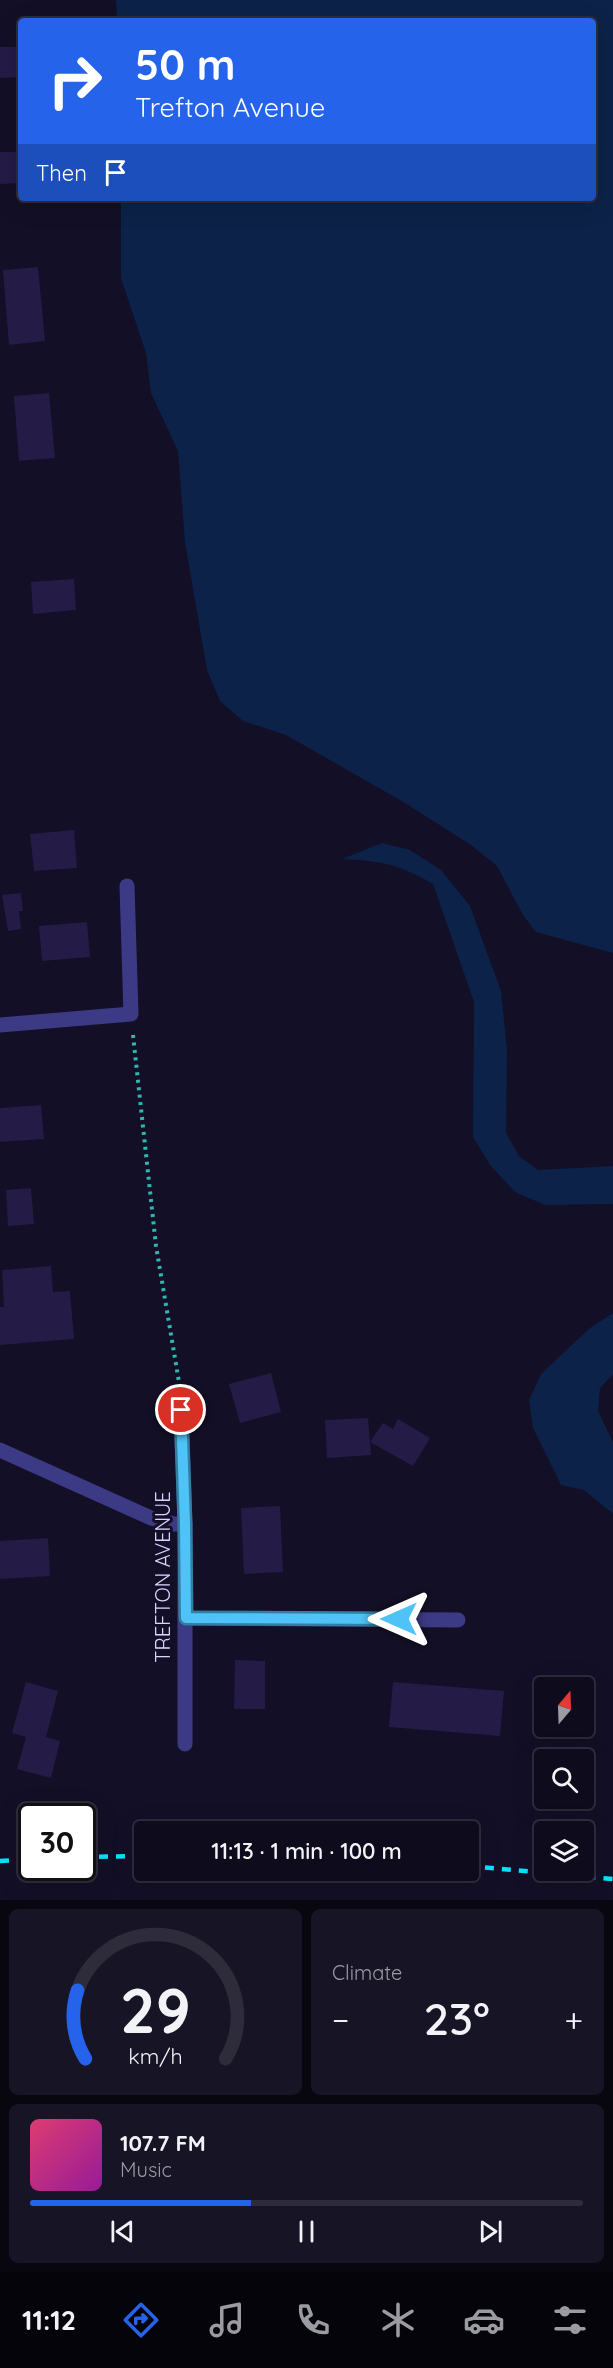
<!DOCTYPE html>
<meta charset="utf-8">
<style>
:root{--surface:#0e0b1c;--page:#171425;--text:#f1f3f6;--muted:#9b9ba3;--line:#2e2b3b;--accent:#2563eb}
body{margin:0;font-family:Quicksand,sans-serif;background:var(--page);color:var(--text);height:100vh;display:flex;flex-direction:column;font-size:22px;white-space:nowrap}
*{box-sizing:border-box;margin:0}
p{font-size:20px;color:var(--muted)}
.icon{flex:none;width:33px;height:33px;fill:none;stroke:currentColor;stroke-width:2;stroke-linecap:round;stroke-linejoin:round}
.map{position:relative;height:1900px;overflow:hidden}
.sheet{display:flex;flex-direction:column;gap:9px;padding:9px;background:#08060f;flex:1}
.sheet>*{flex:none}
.hud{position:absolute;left:18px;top:18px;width:578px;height:183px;border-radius:6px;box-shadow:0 6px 24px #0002,0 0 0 2px var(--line);background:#2563eb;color:#fff;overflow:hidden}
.needle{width:39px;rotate:19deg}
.tools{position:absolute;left:534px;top:1677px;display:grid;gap:12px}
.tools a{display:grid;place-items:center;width:60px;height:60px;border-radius:6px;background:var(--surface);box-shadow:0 6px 24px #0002,0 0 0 2px var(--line);font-size:30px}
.speed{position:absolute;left:18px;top:1803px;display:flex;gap:12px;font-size:30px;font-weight:700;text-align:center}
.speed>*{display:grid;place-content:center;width:78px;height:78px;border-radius:50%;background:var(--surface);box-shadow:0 6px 24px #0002,0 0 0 2px var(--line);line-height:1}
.speed .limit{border:3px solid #111;border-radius:9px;background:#fff;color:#111}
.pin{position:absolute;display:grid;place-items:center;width:51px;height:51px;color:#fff;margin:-26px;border:3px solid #fff;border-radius:50%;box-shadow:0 2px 6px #0007}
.me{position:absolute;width:66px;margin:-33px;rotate:270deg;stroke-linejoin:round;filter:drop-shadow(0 0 4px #0008)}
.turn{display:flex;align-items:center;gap:21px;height:126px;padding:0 18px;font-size:27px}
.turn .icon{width:78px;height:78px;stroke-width:2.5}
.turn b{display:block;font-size:42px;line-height:51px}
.then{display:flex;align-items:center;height:57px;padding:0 18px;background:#0003;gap:12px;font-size:22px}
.big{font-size:45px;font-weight:600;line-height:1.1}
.sheet .widget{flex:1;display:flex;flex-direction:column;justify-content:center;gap:9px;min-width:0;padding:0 21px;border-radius:9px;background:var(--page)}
.sheet .dial{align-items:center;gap:0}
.dial svg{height:156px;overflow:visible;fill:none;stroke:var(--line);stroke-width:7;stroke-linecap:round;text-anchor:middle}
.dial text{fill:var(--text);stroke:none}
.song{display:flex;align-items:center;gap:18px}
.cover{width:72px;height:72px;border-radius:9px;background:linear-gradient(135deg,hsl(340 70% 55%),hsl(300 70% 35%))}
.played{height:6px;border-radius:3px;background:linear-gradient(90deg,var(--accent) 40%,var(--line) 40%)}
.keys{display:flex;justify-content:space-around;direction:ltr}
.heat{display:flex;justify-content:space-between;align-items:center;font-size:33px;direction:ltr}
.sheet .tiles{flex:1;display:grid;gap:9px;grid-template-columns:1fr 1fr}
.widget:last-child{grid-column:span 2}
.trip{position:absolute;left:134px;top:1821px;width:345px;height:60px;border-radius:6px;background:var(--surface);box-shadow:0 6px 24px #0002,0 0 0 2px var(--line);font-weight:600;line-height:60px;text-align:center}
.menu{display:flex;height:96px;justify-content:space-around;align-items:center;background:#06040b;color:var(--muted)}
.menu .icon{width:42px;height:42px}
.menu .selected{color:var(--accent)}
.menu b{font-size:27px;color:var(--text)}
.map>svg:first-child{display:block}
.water{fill:#0c2248}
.building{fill:#241b47}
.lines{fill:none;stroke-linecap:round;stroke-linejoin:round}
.path{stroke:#2fb8b0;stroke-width:4;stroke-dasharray:3 4.5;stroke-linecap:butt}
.street{stroke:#3d3a85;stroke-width:15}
.rail{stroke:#00e5ff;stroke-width:4.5;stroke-dasharray:9 8;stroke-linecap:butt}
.route-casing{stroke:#337fa1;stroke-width:15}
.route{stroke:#4fc3f7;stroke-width:10}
.labels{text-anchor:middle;stroke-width:6;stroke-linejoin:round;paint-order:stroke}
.street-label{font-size:20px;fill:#d9d4ff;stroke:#130f26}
</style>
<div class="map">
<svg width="613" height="1900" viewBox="0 0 613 1900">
<rect width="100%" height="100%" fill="#130f26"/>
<g class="water">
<polygon points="116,0 613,0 613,953 536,932 523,915 497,866 471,845 405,803 286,735 243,721 220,701 207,670 185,542 178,451 151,393 146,353 121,278 121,198 592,198 592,21 117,21"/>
<path d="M 382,843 L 410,850 L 441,870 L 470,906 L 501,991 L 507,1049 L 506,1133 L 519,1156 L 538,1170 L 613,1166 L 613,1204 L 545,1205 L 515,1192 L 490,1165 L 473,1137 L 474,1002 L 433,884 C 399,864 381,861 342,859 Z"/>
<polygon points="613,1313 613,1374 600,1388 598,1411 613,1442 613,1514 584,1490 561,1485 533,1428 529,1400 541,1374 590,1328"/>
</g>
<g class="building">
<polygon points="0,47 21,47 21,77 0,78"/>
<polygon points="0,152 21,152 21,183 0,184"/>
<polygon points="38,267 45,341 9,345 3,270"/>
<polygon points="49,393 55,458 19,461 14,396"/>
<polygon points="74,579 76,610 33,614 31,582"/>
<polygon points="74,830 77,868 34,871 30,834"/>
<polygon points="21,893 23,911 19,911 21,929 8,931 2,895"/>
<polygon points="87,922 90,957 42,961 39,926"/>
<polygon points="41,1105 44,1139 0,1142 0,1108"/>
<polygon points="31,1188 34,1224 8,1226 6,1190"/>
<polygon points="51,1266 53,1292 70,1291 74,1339 0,1345 0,1307 4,1307 2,1270"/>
<polygon points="271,1373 281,1412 240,1423 229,1384"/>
<polygon points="368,1418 371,1455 327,1458 325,1420"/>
<polygon points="398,1419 430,1438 413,1466 370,1442 383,1423 393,1429"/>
<polygon points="280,1506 283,1572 244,1574 241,1508"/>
<polygon points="48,1538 50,1576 0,1579 0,1541"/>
<polygon points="235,1660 265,1661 265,1709 234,1709"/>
<polygon points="26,1682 58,1691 46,1737 60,1741 51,1778 17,1769 26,1737 12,1733"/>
<polygon points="393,1682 504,1691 500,1736 389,1727"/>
</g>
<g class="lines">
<polyline class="path" points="133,1035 156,1246 180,1388"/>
<g class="street">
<polyline points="0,1025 131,1014 127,886"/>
<polyline points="181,1409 185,1524 185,1744"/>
<polyline points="0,1450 151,1518 174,1524 185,1524"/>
<polyline points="186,1618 458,1620"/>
</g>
<g class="rail">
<polyline points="82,1857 144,1856"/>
<polyline points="0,1861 32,1859"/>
<polyline points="468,1866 613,1879"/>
</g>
</g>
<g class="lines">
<defs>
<polyline id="route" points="181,1410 185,1524 186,1618 399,1619"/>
</defs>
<use href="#route" class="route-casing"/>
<use href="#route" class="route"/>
</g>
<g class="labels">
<g class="street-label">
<text transform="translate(163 1577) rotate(-90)" y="7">TREFTON AVENUE</text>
</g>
</g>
</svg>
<div class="tools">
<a><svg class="needle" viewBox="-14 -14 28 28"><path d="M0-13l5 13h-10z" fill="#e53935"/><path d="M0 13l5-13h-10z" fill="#9b9ba3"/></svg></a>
<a><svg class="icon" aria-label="search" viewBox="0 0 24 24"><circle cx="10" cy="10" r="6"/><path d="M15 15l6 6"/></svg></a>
<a><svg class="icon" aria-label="layers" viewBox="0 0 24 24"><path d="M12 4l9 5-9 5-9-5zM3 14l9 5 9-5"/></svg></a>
</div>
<div class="speed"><div class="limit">30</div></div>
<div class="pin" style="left:181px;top:1410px;background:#d93025"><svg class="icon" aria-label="arrive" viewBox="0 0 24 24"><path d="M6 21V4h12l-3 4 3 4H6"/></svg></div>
<svg class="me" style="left:399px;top:1619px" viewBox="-20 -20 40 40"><path d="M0-17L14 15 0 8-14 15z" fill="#4fc3f7" stroke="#fff" stroke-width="4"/></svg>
<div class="trip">11:13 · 1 min · 100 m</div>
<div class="hud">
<div class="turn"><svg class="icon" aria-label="right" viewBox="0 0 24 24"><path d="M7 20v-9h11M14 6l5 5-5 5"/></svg><div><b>50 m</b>Trefton Avenue</div></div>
<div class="then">Then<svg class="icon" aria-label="arrive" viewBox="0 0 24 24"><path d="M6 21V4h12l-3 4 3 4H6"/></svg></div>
</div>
</div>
<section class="sheet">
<div class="tiles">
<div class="widget dial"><svg viewBox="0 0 100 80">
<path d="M14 69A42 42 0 1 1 86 69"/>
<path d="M14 69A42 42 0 0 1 10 34" stroke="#2563eb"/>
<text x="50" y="56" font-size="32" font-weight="700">29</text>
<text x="50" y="72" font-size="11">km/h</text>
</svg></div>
<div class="widget"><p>Climate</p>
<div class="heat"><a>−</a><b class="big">23°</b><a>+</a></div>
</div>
<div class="widget">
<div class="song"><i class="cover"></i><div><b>107.7 FM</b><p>Music</p></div></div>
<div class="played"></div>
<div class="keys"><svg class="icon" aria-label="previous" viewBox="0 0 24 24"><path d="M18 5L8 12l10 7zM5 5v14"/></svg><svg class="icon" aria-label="pause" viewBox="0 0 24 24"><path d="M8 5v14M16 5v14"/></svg><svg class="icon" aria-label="next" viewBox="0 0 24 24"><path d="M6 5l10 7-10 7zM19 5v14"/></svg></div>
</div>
</div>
</section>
<nav class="menu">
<b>11:12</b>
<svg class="icon selected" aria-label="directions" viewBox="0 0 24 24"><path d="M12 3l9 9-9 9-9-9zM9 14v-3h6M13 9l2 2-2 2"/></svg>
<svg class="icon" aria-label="music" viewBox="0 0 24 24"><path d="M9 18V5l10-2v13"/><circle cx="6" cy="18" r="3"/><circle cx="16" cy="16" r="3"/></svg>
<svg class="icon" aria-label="phone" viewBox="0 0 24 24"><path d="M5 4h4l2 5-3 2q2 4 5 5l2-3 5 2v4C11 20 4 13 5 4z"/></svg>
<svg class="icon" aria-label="climate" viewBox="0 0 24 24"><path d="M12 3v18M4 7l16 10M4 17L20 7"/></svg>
<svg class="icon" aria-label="car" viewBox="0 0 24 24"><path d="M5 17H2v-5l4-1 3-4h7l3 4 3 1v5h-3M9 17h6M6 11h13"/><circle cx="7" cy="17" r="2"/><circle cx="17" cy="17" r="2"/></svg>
<svg class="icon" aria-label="filters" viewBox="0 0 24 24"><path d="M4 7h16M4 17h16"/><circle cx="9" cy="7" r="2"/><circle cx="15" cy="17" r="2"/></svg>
</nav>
